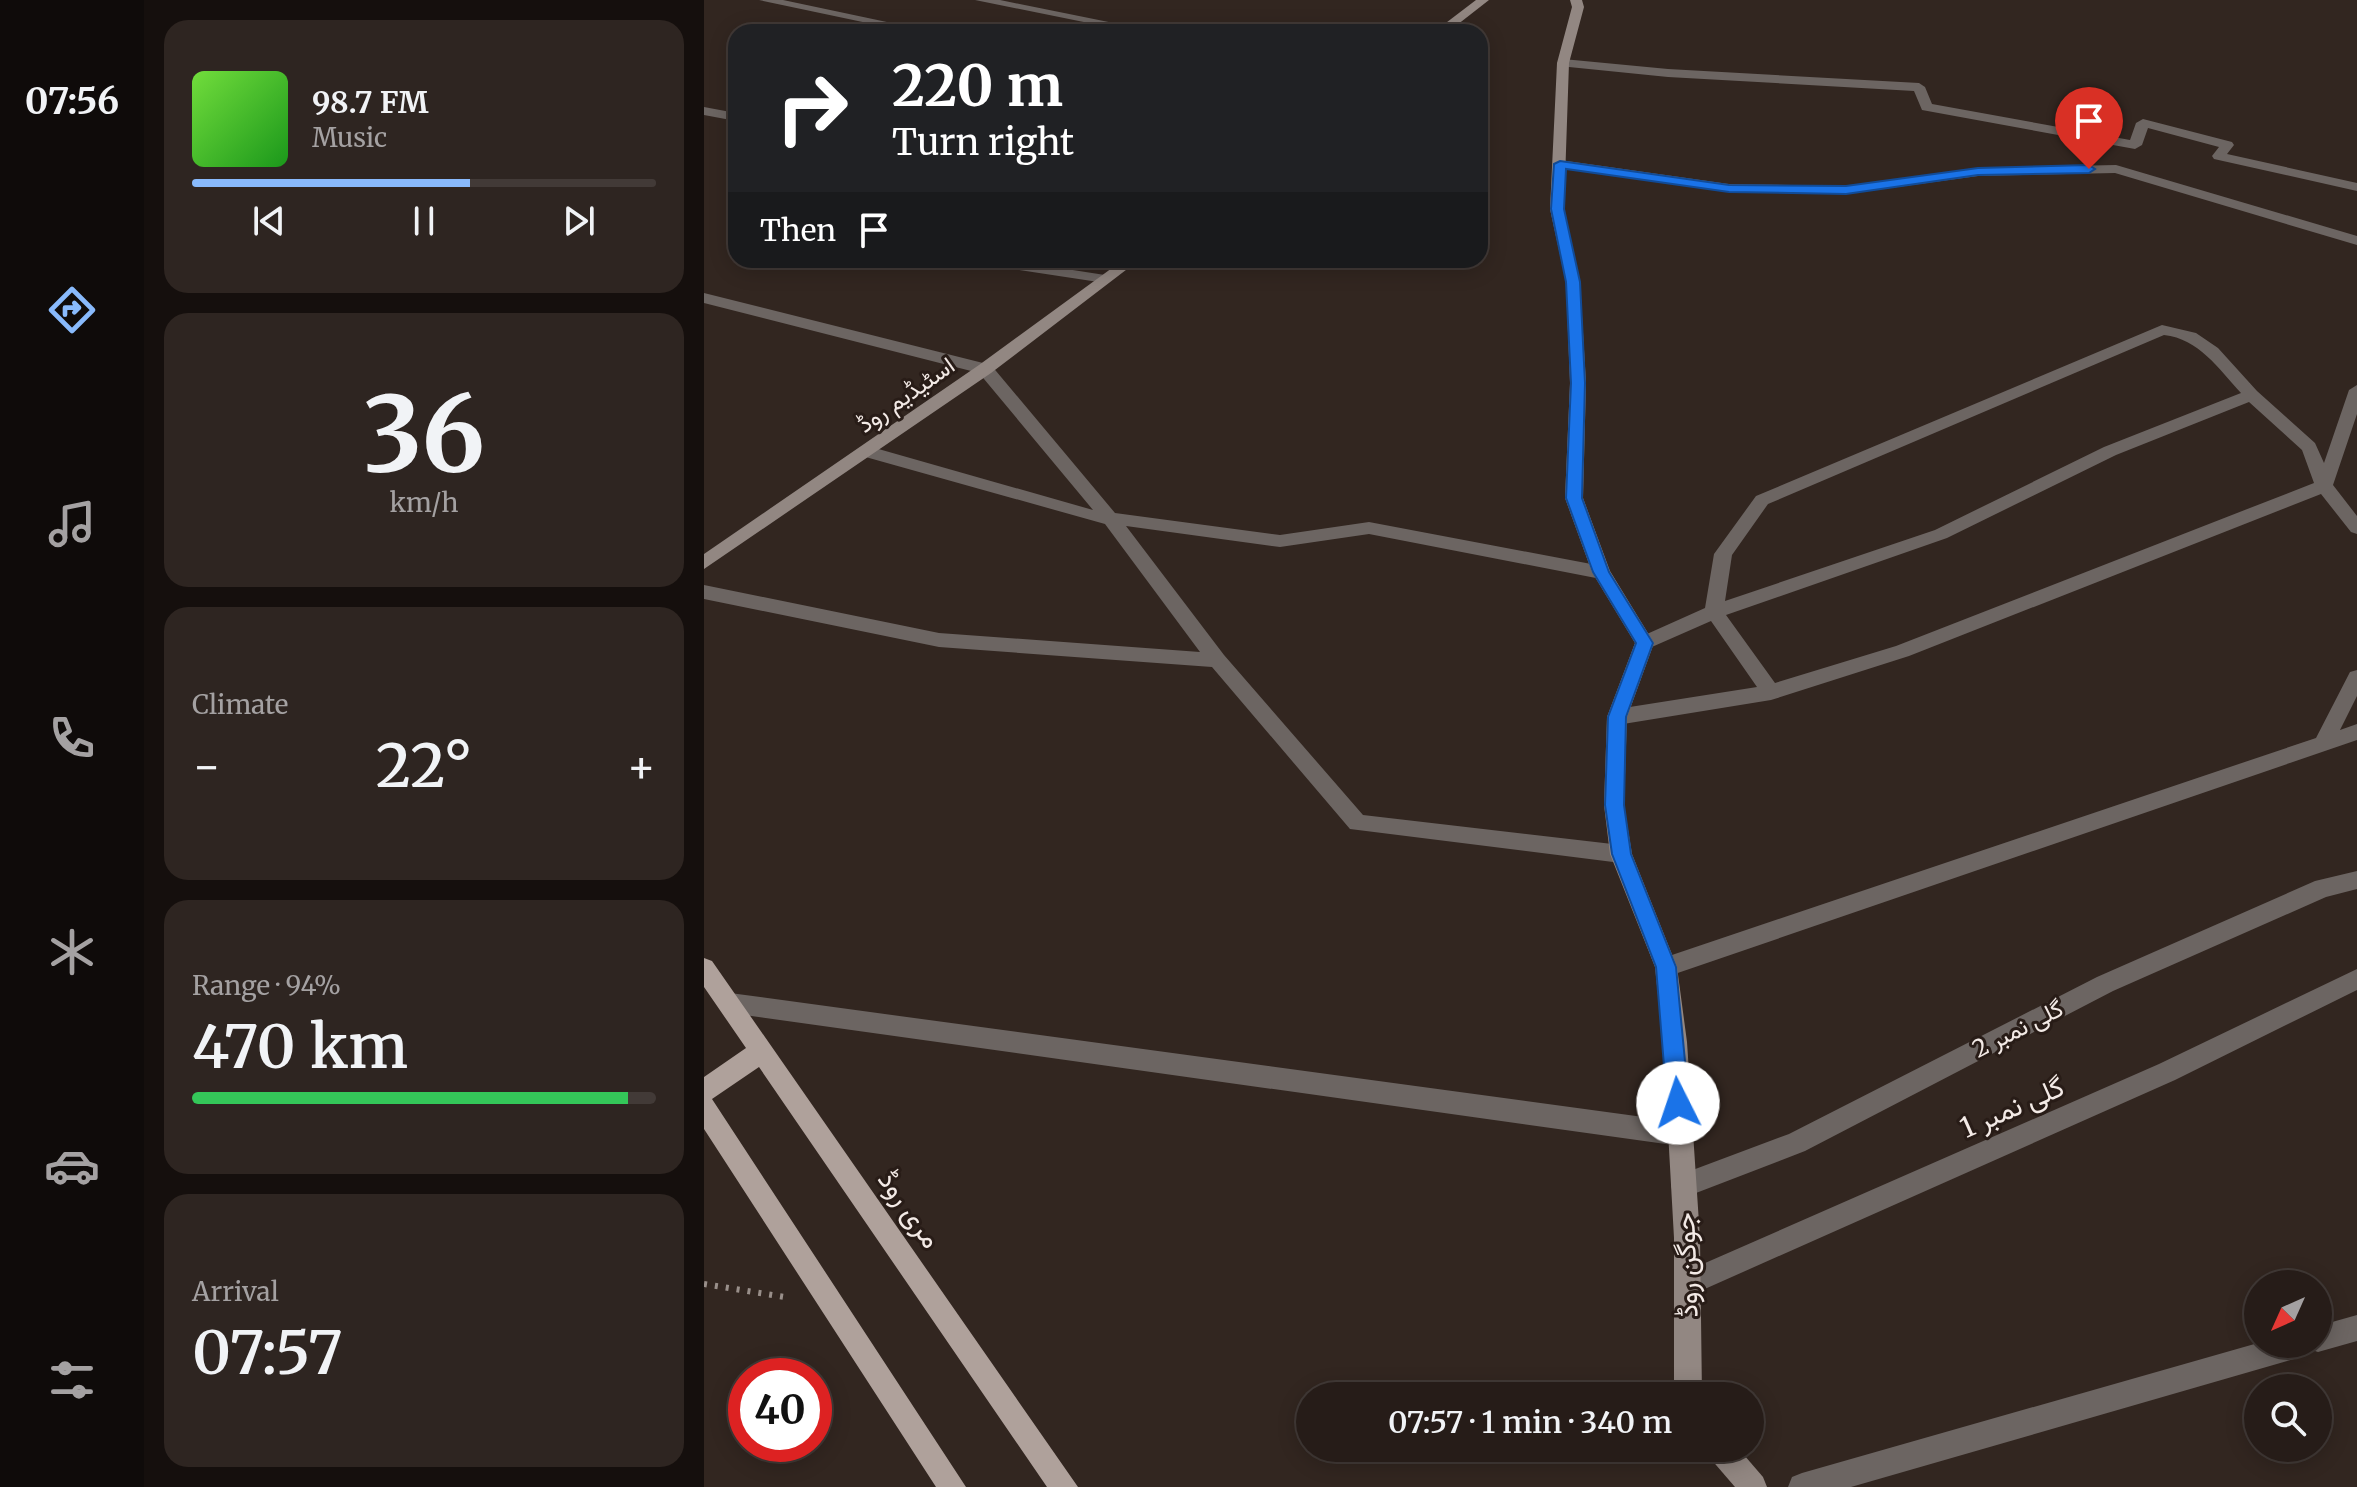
<!DOCTYPE html>
<meta charset="utf-8">
<style>
:root{--surface:#261c18;--page:#2e2521;--text:#f1f3f6;--muted:#a4a1a2;--line:#423a37;--accent:#89bafc}
body{margin:0;font-family:Merriweather,Vazirmatn,serif;background:var(--page);color:var(--text);height:100vh;display:flex;flex-direction:column;font-size:30px;white-space:nowrap}
*{box-sizing:border-box;margin:0}
p{font-size:26px;color:var(--muted)}
.icon{flex:none;width:44px;height:44px;fill:none;stroke:currentColor;stroke-width:2;stroke-linecap:round;stroke-linejoin:round}
.map{position:relative;flex:1;overflow:hidden}
.side{display:flex;flex-direction:column;gap:20px;padding:20px;background:#150f0d;width:560px}
.side>*{flex:none}
.top-card{position:absolute;left:24px;top:24px;width:760px;height:244px;border-radius:24px;box-shadow:0 4px 20px #0003,0 0 0 2px var(--line);background:#202124;color:#fff;overflow:hidden}
.needle{width:52px;rotate:225deg}
.fabs{position:absolute;left:1540px;top:1270px;display:grid;gap:16px}
.fabs a{display:grid;place-items:center;width:88px;height:88px;border-radius:50%;background:var(--surface);box-shadow:0 4px 20px #0003,0 0 0 2px var(--line);font-size:40px}
.speed{position:absolute;left:24px;top:1358px;display:flex;gap:16px;font-size:40px;font-weight:700;text-align:center}
.speed>*{display:grid;place-content:center;width:104px;height:104px;border-radius:50%;background:var(--surface);box-shadow:0 4px 20px #0003,0 0 0 2px var(--line);line-height:1}
.speed .limit{border:12px solid #d22;background:#fff;color:#111}
.pin{position:absolute;display:grid;place-items:center;width:68px;height:68px;color:#fff;margin:-82px -34px;border-radius:50% 50% 50% 0;rotate:-45deg;box-shadow:0 0 8px #0007}
.pin .icon{rotate:45deg}
.me{position:absolute;width:88px;margin:-44px;rotate:356deg;stroke-linejoin:round;filter:drop-shadow(0 0 6px #0008)}
.turn{display:flex;align-items:center;gap:28px;height:168px;padding:0 32px;font-size:36px}
.turn .icon{width:104px;height:104px;stroke-width:2.5}
.turn b{display:block;font-size:56px;line-height:68px}
.then{display:flex;align-items:center;height:76px;padding:0 32px;background:#0003;gap:16px;font-size:30px}
.big{font-size:60px;font-weight:600;line-height:1.1}
.side .widget{flex:1;display:flex;flex-direction:column;justify-content:center;gap:12px;min-width:0;padding:0 28px;border-radius:24px;background:var(--page)}
.side .dial{align-items:center;gap:0}
.dial b{font-size:104px;line-height:1}
.song{display:flex;align-items:center;gap:24px}
.cover{width:96px;height:96px;border-radius:12px;background:linear-gradient(135deg,hsl(100 70% 55%),hsl(120 70% 35%))}
.played{height:8px;border-radius:4px;background:linear-gradient(90deg,var(--accent) 60%,var(--line) 60%)}
.keys{display:flex;justify-content:space-around;direction:ltr}
.heat{display:flex;justify-content:space-between;align-items:center;font-size:44px;direction:ltr}
.charge{height:12px;border-radius:6px;background:linear-gradient(90deg,#34c759 94%,var(--line) 0)}
.trip{position:absolute;left:592px;top:1382px;width:468px;height:80px;border-radius:40px;background:var(--surface);box-shadow:0 4px 20px #0003,0 0 0 2px var(--line);font-weight:600;line-height:80px;text-align:center}
main{display:flex;flex:1;min-height:0}
.tabs{display:flex;flex-direction:column;width:144px;justify-content:space-around;align-items:center;background:#0f0b0a;color:var(--muted)}
.tabs .icon{width:56px;height:56px}
.tabs .active{color:var(--accent)}
.tabs b{font-size:36px;color:var(--text)}
.map>svg:first-child{display:block}
.lines{fill:none;stroke-linecap:round;stroke-linejoin:round}
.path{stroke:#998f8a;stroke-width:6;stroke-dasharray:3 8;stroke-linecap:butt}
.street{fill:#6c6562;fill-rule:evenodd}
.secondary{fill:#928782;fill-rule:evenodd}
.primary{fill:#afa19b;fill-rule:evenodd}
.route{fill:#1a73e8;stroke:#114b97;stroke-width:2}
.labels{text-anchor:middle;stroke-width:6;stroke-linejoin:round;paint-order:stroke}
.street-label{font-size:24px;fill:#f3eae6;stroke:#281c17}
.near-street-label{font-size:28px;fill:#f3eae6;stroke:#281c17}
</style>
<main>
<nav class="tabs">
<b>07:56</b>
<svg class="icon active" aria-label="directions" viewBox="0 0 24 24"><path d="M12 3l9 9-9 9-9-9zM9 14v-3h6M13 9l2 2-2 2"/></svg>
<svg class="icon" aria-label="music" viewBox="0 0 24 24"><path d="M9 18V5l10-2v13"/><circle cx="6" cy="18" r="3"/><circle cx="16" cy="16" r="3"/></svg>
<svg class="icon" aria-label="phone" viewBox="0 0 24 24"><path d="M5 4h4l2 5-3 2q2 4 5 5l2-3 5 2v4C11 20 4 13 5 4z"/></svg>
<svg class="icon" aria-label="climate" viewBox="0 0 24 24"><path d="M12 3v18M4 7l16 10M4 17L20 7"/></svg>
<svg class="icon" aria-label="car" viewBox="0 0 24 24"><path d="M5 17H2v-5l4-1 3-4h7l3 4 3 1v5h-3M9 17h6M6 11h13"/><circle cx="7" cy="17" r="2"/><circle cx="17" cy="17" r="2"/></svg>
<svg class="icon" aria-label="filters" viewBox="0 0 24 24"><path d="M4 7h16M4 17h16"/><circle cx="9" cy="7" r="2"/><circle cx="15" cy="17" r="2"/></svg>
</nav>
<section class="side">
<div class="widget">
<div class="song"><i class="cover"></i><div><b>98.7 FM</b><p>Music</p></div></div>
<div class="played"></div>
<div class="keys"><svg class="icon" aria-label="previous" viewBox="0 0 24 24"><path d="M18 5L8 12l10 7zM5 5v14"/></svg><svg class="icon" aria-label="pause" viewBox="0 0 24 24"><path d="M8 5v14M16 5v14"/></svg><svg class="icon" aria-label="next" viewBox="0 0 24 24"><path d="M6 5l10 7-10 7zM19 5v14"/></svg></div>
</div>
<div class="widget dial"><b>36</b><p>km/h</p></div>
<div class="widget"><p>Climate</p>
<div class="heat"><a>−</a><b class="big">22°</b><a>+</a></div>
</div>
<div class="widget"><p>Range · 94%</p><b class="big">470 km</b><div class="charge"></div></div>
<div class="widget"><p>Arrival</p><b class="big">07:57</b></div>
</section>
<div class="map">
<svg width="1653" height="1487" viewBox="0 0 1653 1487">
<rect width="100%" height="100%" fill="#322620"/>
<g class="lines">
<polyline class="path" points="0,1284 81,1297"/>
<g class="street">
<polygon points="55,0 79,0 230,32 206,32"/>
<polygon points="271,0 296,0 454,32 429,32"/>
<polygon points="859,59 964,69 1215,83 1221,87 1228,104 1426,140 1432,123 1439,119 1528,142 1530,145 1523,154 1653,183 1653,191 1510,159 1508,156 1515,147 1444,128 1438,145 1431,149 1218,110 1210,91 964,77 855,66 853,63"/>
<polygon points="0,107 32,113 32,121 0,115"/>
<polygon points="856,160 1025,184 1142,186 1274,168 1412,165 1653,236 1653,245 1411,173 1274,176 1142,194 1025,192 851,167 851,161"/>
<polygon points="268,260 304,260 401,275 408,279 401,283 275,264"/>
<polygon points="0,293 287,365 411,513 576,535 665,522 903,567 906,572 903,577 897,579 665,534 576,547 422,526 520,655 659,815 917,845 925,848 928,854 925,860 917,863 646,829 508,667 235,647 0,599 0,585 235,633 496,652 401,524 158,456 156,452 158,448 164,446 389,510 275,373 0,303"/>
<path d="M 1458,325 L 1492,333 L 1514,348 L 1553,391 L 1611,443 L 1620,463 L 1645,390 L 1653,385 L 1653,414 L 1629,485 L 1653,516 L 1653,534 L 1647,532 L 1617,494 L 1205,656 L 1067,700 L 913,725 L 906,722 L 903,717 L 906,712 L 913,709 L 1053,687 L 1007,621 L 941,650 L 932,643 L 934,638 L 1001,608 L 1010,554 L 1052,496 ZM 1460,335 C 1495,339 1514,368 1537,393 L 1400,447 L 1231,530 L 1021,601 L 1028,555 L 1064,504 ZM 1545,402 L 1598,450 L 1610,483 L 1192,646 L 1071,683 L 1022,615 L 1243,538 L 1412,455 Z"/>
<polygon points="1653,670 1653,696 1636,730 1653,724 1653,740 962,977 954,974 951,967 954,960 962,957 1612,738 1646,672"/>
<polygon points="1653,871 1653,889 1622,897 1409,991 1101,1151 979,1198 970,1195 967,1186 970,1177 1085,1134 1393,977 1611,881"/>
<polygon points="1653,969 1653,990 1471,1080 985,1296 976,1292 972,1283 976,1274 1455,1064"/>
<polygon points="26,993 976,1122 985,1126 988,1134 985,1142 976,1146 26,1013 18,1010 15,1003 18,996"/>
<polygon points="1653,1315 1653,1341 1614,1352 1608,1350 1597,1357 1147,1487 1084,1487 1088,1477 1098,1473 1554,1343 1614,1344 1614,1326"/>
</g>
<g class="secondary">
<polygon points="772,0 785,0 744,32 730,32"/>
<polygon points="866,0 878,0 880,7 865,63 860,209 876,282 882,383 879,498 906,571 950,643 923,717 920,805 928,854 973,967 983,1042 996,1238 998,1396 970,1396 970,1238 959,1042 951,967 906,854 900,805 903,717 931,643 888,572 861,498 866,383 862,282 846,209 853,63 868,7"/>
<polygon points="419,260 435,260 287,373 0,569 0,554 275,365"/>
<polygon points="1002,1448 1034,1448 1059,1477 1063,1487 1031,1487 1006,1458"/>
</g>
<polygon class="primary" points="0,958 8,961 374,1487 343,1487 55,1067 8,1099 262,1487 232,1487 0,1129 0,1077 42,1048 0,987"/>
</g>
<polygon class="route" points="856,161 1025,185 1142,186 1274,168 1385,165 1391,169 1385,173 1274,175 1142,194 1025,192 862,169 860,209 876,282 881,383 878,498 905,572 949,643 922,717 920,805 927,854 972,967 985,1103 982,1111 974,1114 967,1111 963,1103 952,967 908,854 901,805 904,717 932,643 889,572 862,498 867,383 862,282 847,209 850,164"/>
<g class="labels">
<g class="street-label">
<text transform="translate(202 395) rotate(-35)" y="8">اسٹیڈیم روڈ</text>
<text transform="translate(1314 1029) rotate(-27)" y="8">گلی نمبر 2</text>
</g>
<g class="near-street-label">
<text transform="translate(1308 1107) rotate(-24)" y="10">گلی نمبر 1</text>
<text transform="translate(206 1209) rotate(55)" y="10">مری روڈ</text>
<text transform="translate(982 1265) rotate(-92)" y="10">جوگن روڈ</text>
</g>
</g>
</svg>
<div class="fabs">
<a><svg class="needle" viewBox="-14 -14 28 28"><path d="M0-13l5 13h-10z" fill="#e53935"/><path d="M0 13l5-13h-10z" fill="#a4a1a2"/></svg></a>
<a><svg class="icon" aria-label="search" viewBox="0 0 24 24"><circle cx="10" cy="10" r="6"/><path d="M15 15l6 6"/></svg></a>
</div>
<div class="speed"><div class="limit">40</div></div>
<div class="pin" style="left:1385px;top:169px;background:#d93025"><svg class="icon" aria-label="arrive" viewBox="0 0 24 24"><path d="M6 21V4h12l-3 4 3 4H6"/></svg></div>
<svg class="me" style="left:974px;top:1103px" viewBox="-20 -20 40 40"><circle r="19" fill="#fff"/><path d="M0-13L10 11 0 6-10 11z" fill="#1a73e8"/></svg>
<div class="trip">07:57 · 1 min · 340 m</div>
<div class="top-card">
<div class="turn"><svg class="icon" aria-label="right" viewBox="0 0 24 24"><path d="M7 20v-9h11M14 6l5 5-5 5"/></svg><div><b>220 m</b>Turn right</div></div>
<div class="then">Then<svg class="icon" aria-label="arrive" viewBox="0 0 24 24"><path d="M6 21V4h12l-3 4 3 4H6"/></svg></div>
</div>
</div>
</main>
